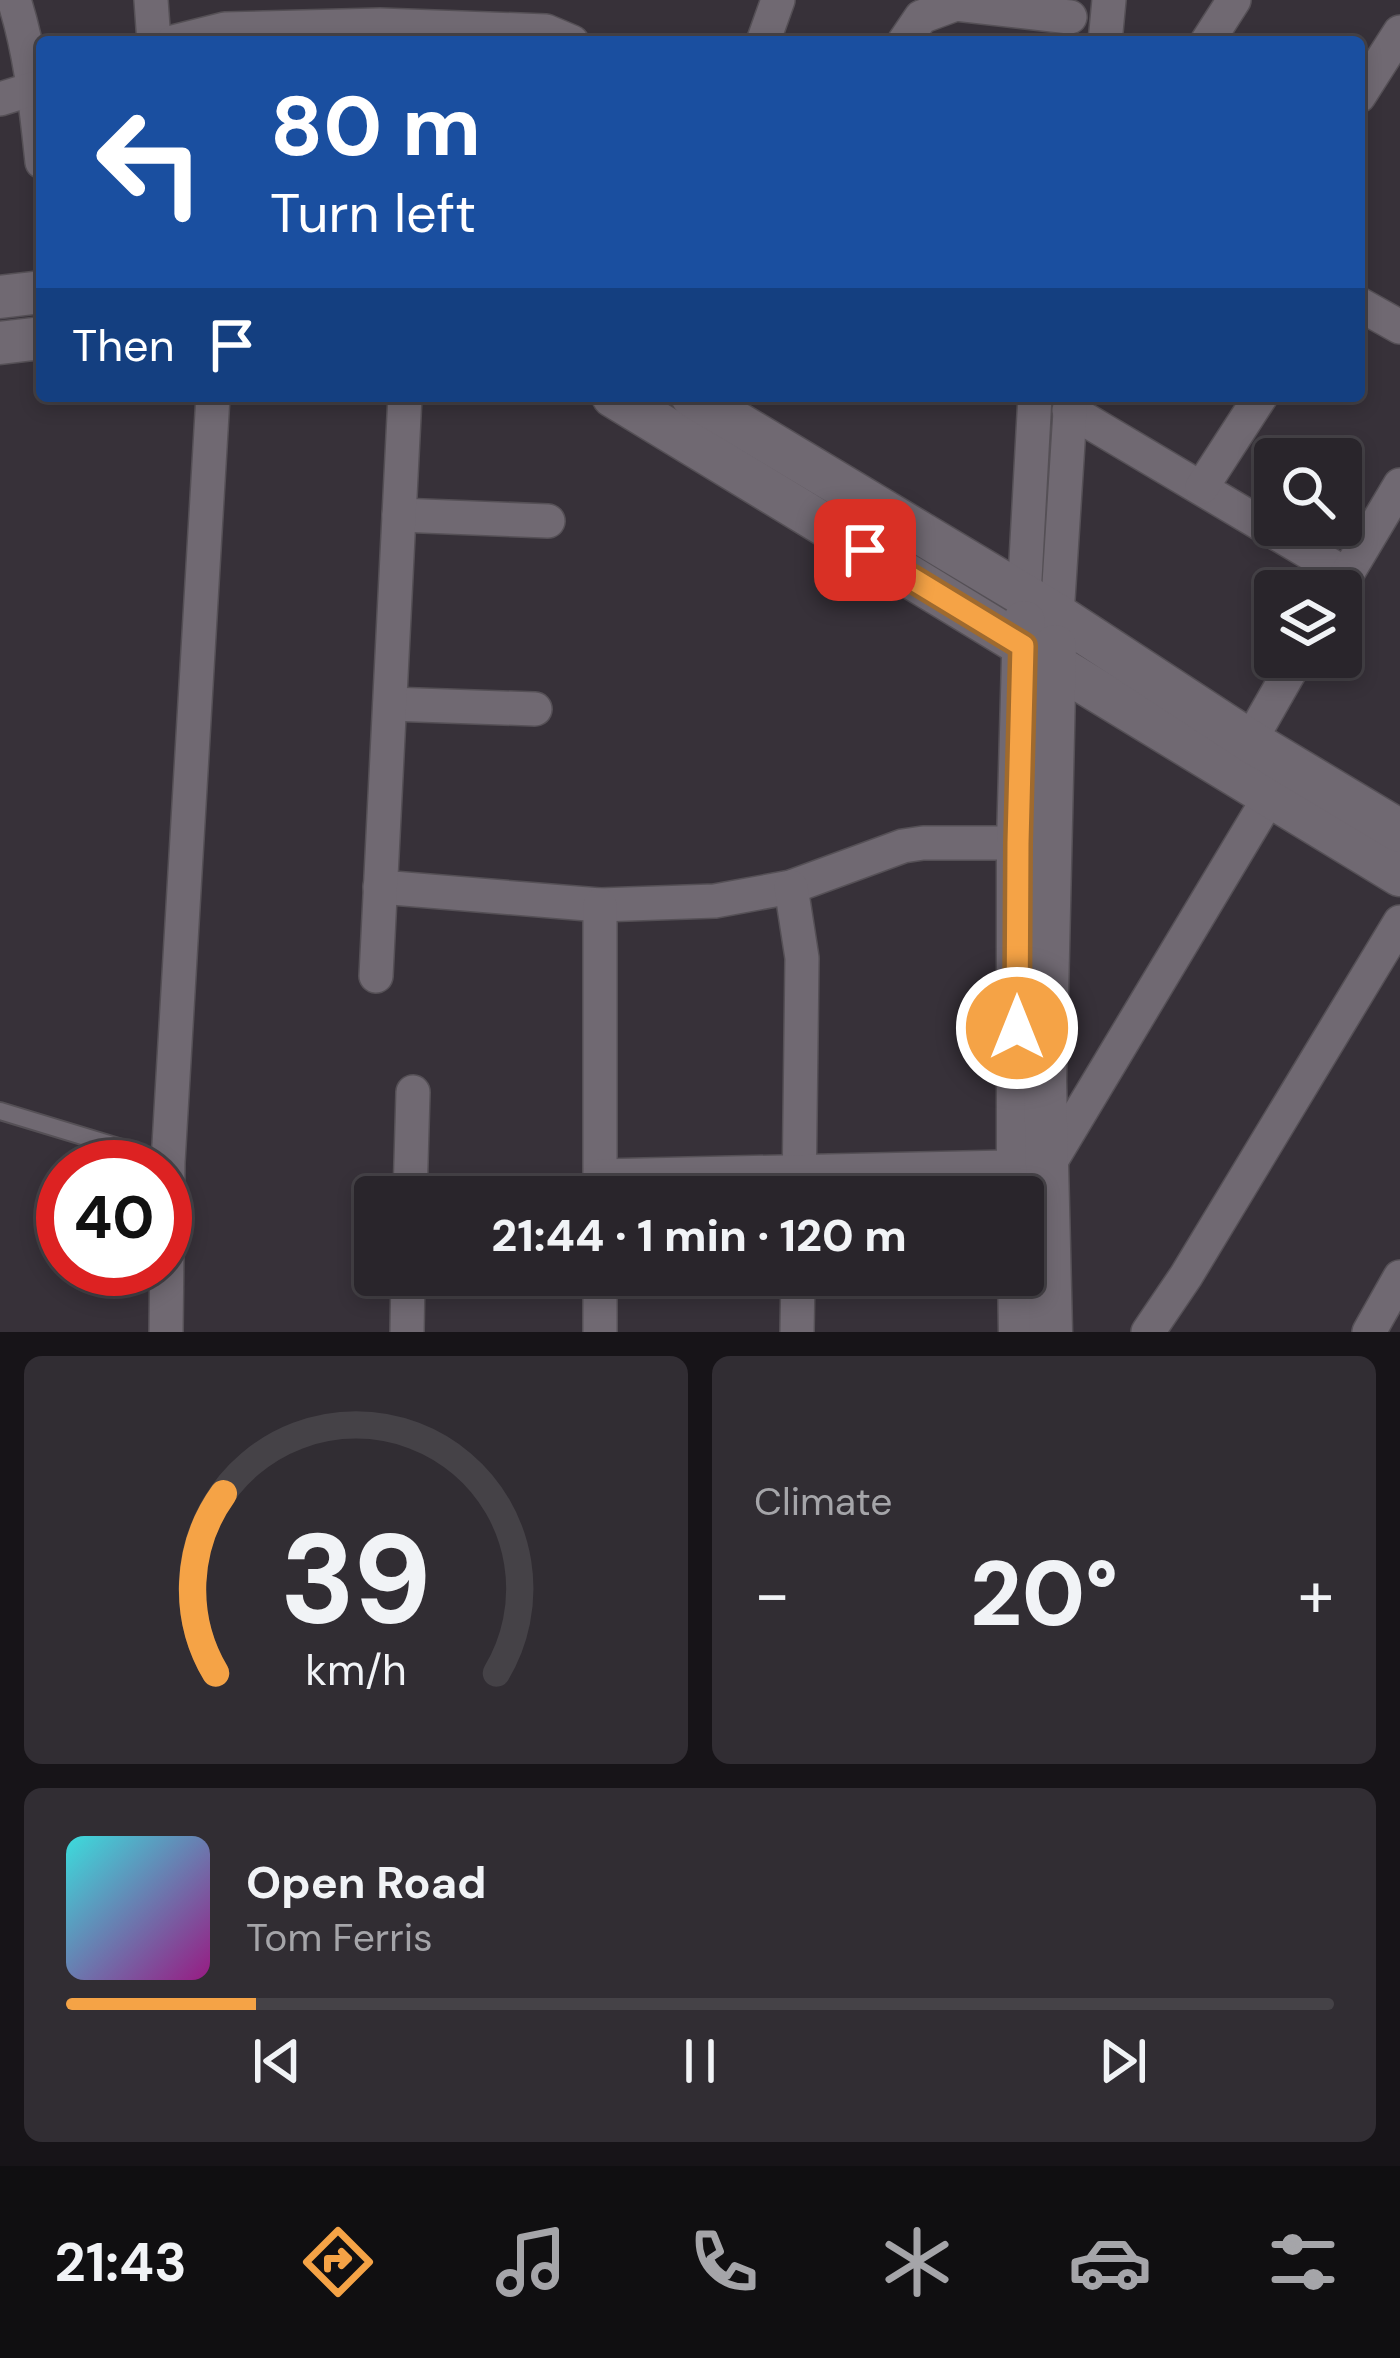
<!DOCTYPE html>
<meta charset="utf-8">
<style>
:root{--surface:#29252b;--page:#312d33;--text:#f1f3f6;--muted:#a5a5a9;--line:#454247;--accent:#f5a346}
body{margin:0;font-family:"DM Sans",sans-serif;background:var(--page);color:var(--text);height:100vh;display:flex;flex-direction:column;font-size:45px;white-space:nowrap}
*{box-sizing:border-box;margin:0}
p{font-size:39px;color:var(--muted)}
.icon{flex:none;width:66px;height:66px;fill:none;stroke:currentColor;stroke-width:2;stroke-linecap:round;stroke-linejoin:round}
.map{position:relative;height:1332px;overflow:hidden}
.panel{display:flex;flex-direction:column;gap:24px;padding:24px;background:#171418;flex:1}
.panel>*{flex:none}
.top-card{position:absolute;left:36px;top:36px;width:1329px;height:366px;border-radius:12px;box-shadow:0 6px 18px #0003,0 0 0 3px var(--line);background:#1a4fa0;color:#fff;overflow:hidden}
.tools{position:absolute;left:1254px;top:438px;display:grid;gap:24px}
.tools a{display:grid;place-items:center;width:108px;height:108px;border-radius:12px;background:var(--surface);box-shadow:0 6px 18px #0003,0 0 0 3px var(--line);font-size:60px}
.speed{position:absolute;left:36px;top:1140px;display:flex;gap:24px;font-size:60px;font-weight:700;text-align:center}
.speed>*{display:grid;place-content:center;width:156px;height:156px;border-radius:50%;background:var(--surface);box-shadow:0 6px 18px #0003,0 0 0 3px var(--line);line-height:1}
.speed .limit{border:18px solid #d22;background:#fff;color:#111}
.pin{position:absolute;display:grid;place-items:center;width:102px;height:102px;color:#fff;margin:-51px;border-radius:24px;box-shadow:0 6px 18px #0006}
.me{position:absolute;width:132px;margin:-66px;rotate:0deg;stroke-linejoin:round;filter:drop-shadow(0 0 9px #0008)}
.turn{display:flex;align-items:center;gap:42px;height:252px;padding:0 36px;font-size:54px}
.turn .icon{width:156px;height:156px;stroke-width:2.5}
.turn b{display:block;font-size:84px;line-height:102px}
.then{display:flex;align-items:center;height:114px;padding:0 36px;background:#0003;gap:24px;font-size:45px}
.big{font-size:90px;font-weight:800;line-height:1.1}
.panel .tile{flex:1;display:flex;flex-direction:column;justify-content:center;gap:18px;min-width:0;padding:0 42px;border-radius:18px;background:var(--page)}
.panel .dial{align-items:center;gap:0}
.dial svg{height:312px;overflow:visible;fill:none;stroke:var(--line);stroke-width:7;stroke-linecap:round;text-anchor:middle}
.dial text{fill:var(--text);stroke:none}
.song{display:flex;align-items:center;gap:36px}
.cover{width:144px;height:144px;border-radius:18px;background:linear-gradient(135deg,hsl(180 70% 55%),hsl(310 70% 35%))}
.played{height:12px;border-radius:6px;background:linear-gradient(90deg,var(--accent) 15%,var(--line) 15%)}
.keys{display:flex;justify-content:space-around;direction:ltr}
.heat{display:flex;justify-content:space-between;align-items:center;font-size:66px;direction:ltr}
.panel .tiles{flex:1;display:grid;gap:24px;grid-template-columns:1fr 1fr}
.tile:last-child{grid-column:span 2}
.trip{position:absolute;left:354px;top:1176px;width:690px;height:120px;border-radius:12px;background:var(--surface);box-shadow:0 6px 18px #0003,0 0 0 3px var(--line);font-weight:800;line-height:120px;text-align:center}
.menu{display:flex;height:192px;justify-content:space-around;align-items:center;background:#100f11;color:var(--muted)}
.menu .icon{width:84px;height:84px}
.menu .on{color:var(--accent)}
.menu b{font-size:54px;color:var(--text)}
.map>svg:first-child{display:block}
.lines{fill:none;stroke-linecap:round;stroke-linejoin:round}
.service-casing{stroke:#555056;stroke-width:20}
.minor-casing{stroke:#555056;stroke-width:36}
.tertiary-casing{stroke:#555056;stroke-width:45}
.service{stroke:#706972;stroke-width:16}
.minor{stroke:#706972;stroke-width:33}
.tertiary{stroke:#706972;stroke-width:42}
.route-casing{stroke:#9f6a2e;stroke-width:30}
.route{stroke:#f5a346;stroke-width:21}
</style>
<div class="map">
<svg width="1400" height="1332" viewBox="0 0 1400 1332">
<rect width="100%" height="100%" fill="#373139"/>
<g class="lines">
<defs>
<polyline id="service" points="0,1111 168,1162"/>
<g id="minor">
<path d="M 14,0 C 31,53 36,107 42,162"/>
<polyline points="151,0 154,42"/>
<polyline points="173,42 225,29 380,25 546,31 572,42"/>
<polyline points="763,42 778,0"/>
<polyline points="904,42 921,17 956,4 1070,17"/>
<polyline points="1105,42 1109,0"/>
<polyline points="1207,42 1234,0"/>
<polyline points="1359,96 1400,32"/>
<polyline points="0,99 42,86"/>
<polyline points="1359,304 1400,327"/>
<polyline points="1069,410 1347,575"/>
<polyline points="1202,487 1261,396"/>
<polyline points="399,515 548,521"/>
<polyline points="1338,589 1400,485"/>
<polyline points="1024,597 1035,396"/>
<polyline points="1057,615 1071,396"/>
<polyline points="390,704 535,709"/>
<polyline points="1250,741 1298,657"/>
<polyline points="380,887 600,905 715,901 791,887 903,846 923,843 1018,843"/>
<polyline points="791,887 802,958 799,1197"/>
<polyline points="600,905 600,1195"/>
<polyline points="376,976 405,396"/>
<polyline points="600,1176 1048,1166 1270,796"/>
<polyline points="410,1197 413,1092"/>
<polyline points="166,1332 168,1162 213,396"/>
<polyline points="407,1332 408,1275"/>
<polyline points="600,1332 600,1275"/>
<polyline points="797,1332 798,1275"/>
<polyline points="1148,1332 1186,1276 1400,922"/>
<polyline points="1369,1332 1400,1277"/>
</g>
<g id="tertiary">
<polyline points="0,297 42,292"/>
<polyline points="0,343 42,338"/>
<polyline points="613,396 1400,875"/>
<polyline points="692,396 1057,615 1250,741 1400,831"/>
<polyline points="1018,1197 1018,843 1024,622"/>
<polyline points="1019,1275 1020,1332"/>
<polyline points="1051,1332 1045,1081 1055,646"/>
</g>
</defs>
<use href="#service" class="service-casing"/>
<use href="#minor" class="minor-casing"/>
<use href="#tertiary" class="tertiary-casing"/>
<use href="#service" class="service"/>
<use href="#minor" class="minor"/>
<use href="#tertiary" class="tertiary"/>
</g>
<g class="lines">
<defs>
<polyline id="route" points="865,550 1023,646 1018,843 1017,1028"/>
</defs>
<use href="#route" class="route-casing"/>
<use href="#route" class="route"/>
</g>
</svg>
<div class="tools">
<a><svg class="icon" aria-label="search" viewBox="0 0 24 24"><circle cx="10" cy="10" r="6"/><path d="M15 15l6 6"/></svg></a>
<a><svg class="icon" aria-label="layers" viewBox="0 0 24 24"><path d="M12 4l9 5-9 5-9-5zM3 14l9 5 9-5"/></svg></a>
</div>
<div class="speed"><div class="limit">40</div></div>
<div class="pin" style="left:865px;top:550px;background:#d93025"><svg class="icon" aria-label="arrive" viewBox="0 0 24 24"><path d="M6 21V4h12l-3 4 3 4H6"/></svg></div>
<svg class="me" style="left:1017px;top:1028px" viewBox="-20 -20 40 40"><circle r="17" fill="#f5a346" stroke="#fff" stroke-width="3"/><path d="M0-11L8 9 0 5-8 9z" fill="#fff"/></svg>
<div class="trip">21:44 · 1 min · 120 m</div>
<div class="top-card">
<div class="turn"><svg class="icon" aria-label="left" viewBox="0 0 24 24"><path d="M17 20v-9H6M10 6l-5 5 5 5"/></svg><div><b>80 m</b>Turn left</div></div>
<div class="then">Then<svg class="icon" aria-label="arrive" viewBox="0 0 24 24"><path d="M6 21V4h12l-3 4 3 4H6"/></svg></div>
</div>
</div>
<section class="panel">
<div class="tiles">
<div class="tile dial"><svg viewBox="0 0 100 80">
<path d="M14 69A42 42 0 1 1 86 69"/>
<path d="M14 69A42 42 0 0 1 16 23" stroke="#f5a346"/>
<text x="50" y="56" font-size="32" font-weight="700">39</text>
<text x="50" y="72" font-size="11">km/h</text>
</svg></div>
<div class="tile"><p>Climate</p>
<div class="heat"><a>−</a><b class="big">20°</b><a>+</a></div>
</div>
<div class="tile">
<div class="song"><i class="cover"></i><div><b>Open Road</b><p>Tom Ferris</p></div></div>
<div class="played"></div>
<div class="keys"><svg class="icon" aria-label="previous" viewBox="0 0 24 24"><path d="M18 5L8 12l10 7zM5 5v14"/></svg><svg class="icon" aria-label="pause" viewBox="0 0 24 24"><path d="M8 5v14M16 5v14"/></svg><svg class="icon" aria-label="next" viewBox="0 0 24 24"><path d="M6 5l10 7-10 7zM19 5v14"/></svg></div>
</div>
</div>
</section>
<nav class="menu">
<b>21:43</b>
<svg class="icon on" aria-label="directions" viewBox="0 0 24 24"><path d="M12 3l9 9-9 9-9-9zM9 14v-3h6M13 9l2 2-2 2"/></svg>
<svg class="icon" aria-label="music" viewBox="0 0 24 24"><path d="M9 18V5l10-2v13"/><circle cx="6" cy="18" r="3"/><circle cx="16" cy="16" r="3"/></svg>
<svg class="icon" aria-label="phone" viewBox="0 0 24 24"><path d="M5 4h4l2 5-3 2q2 4 5 5l2-3 5 2v4C11 20 4 13 5 4z"/></svg>
<svg class="icon" aria-label="climate" viewBox="0 0 24 24"><path d="M12 3v18M4 7l16 10M4 17L20 7"/></svg>
<svg class="icon" aria-label="car" viewBox="0 0 24 24"><path d="M5 17H2v-5l4-1 3-4h7l3 4 3 1v5h-3M9 17h6M6 11h13"/><circle cx="7" cy="17" r="2"/><circle cx="17" cy="17" r="2"/></svg>
<svg class="icon" aria-label="filters" viewBox="0 0 24 24"><path d="M4 7h16M4 17h16"/><circle cx="9" cy="7" r="2"/><circle cx="15" cy="17" r="2"/></svg>
</nav>
